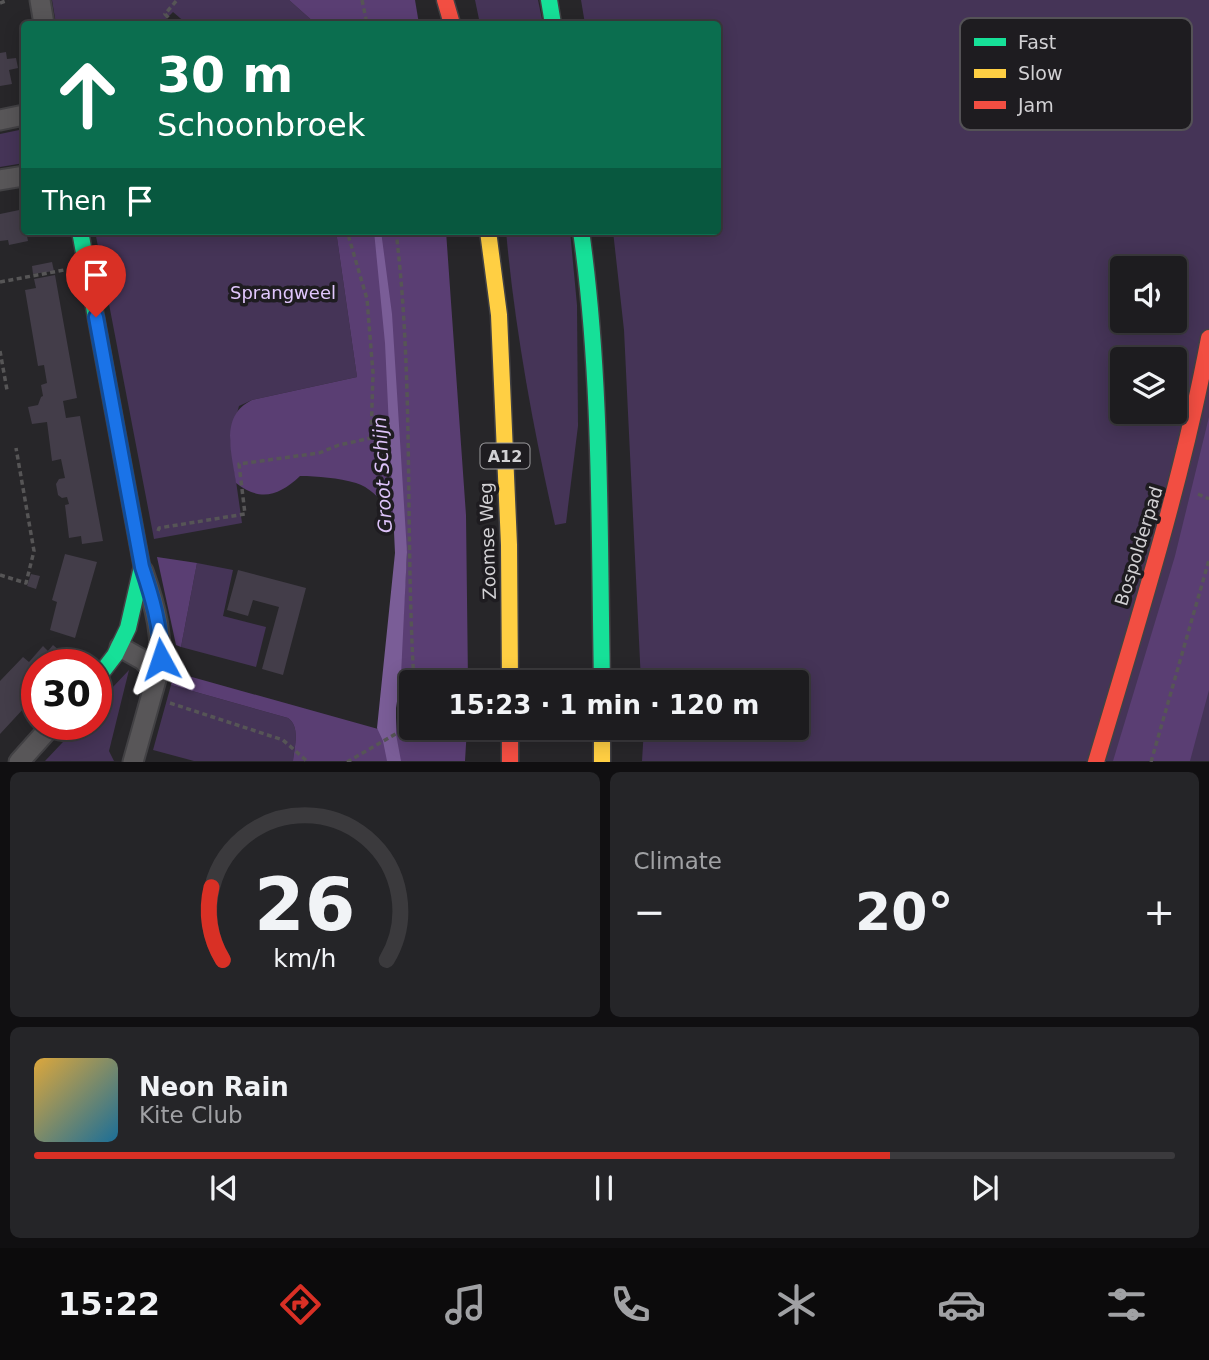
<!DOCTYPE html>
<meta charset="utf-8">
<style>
:root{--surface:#1d1c1f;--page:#252528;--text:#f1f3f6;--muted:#a0a1a4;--line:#3b3a3d;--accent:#d93025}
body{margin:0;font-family:"DejaVu Sans",sans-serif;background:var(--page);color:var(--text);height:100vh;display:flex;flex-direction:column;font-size:26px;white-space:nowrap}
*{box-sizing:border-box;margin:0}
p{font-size:23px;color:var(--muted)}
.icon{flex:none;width:38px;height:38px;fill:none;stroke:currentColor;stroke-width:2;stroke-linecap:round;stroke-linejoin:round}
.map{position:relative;height:762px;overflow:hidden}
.sheet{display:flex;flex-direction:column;gap:10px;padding:10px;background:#100f11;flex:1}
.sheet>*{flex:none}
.hud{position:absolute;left:21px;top:21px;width:700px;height:214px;border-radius:7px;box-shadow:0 4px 18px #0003,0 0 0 2px var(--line);background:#0b6e4f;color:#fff;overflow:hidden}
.buttons{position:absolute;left:1110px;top:256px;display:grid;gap:14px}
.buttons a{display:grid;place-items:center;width:77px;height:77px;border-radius:7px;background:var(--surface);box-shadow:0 4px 18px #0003,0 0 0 2px var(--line);font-size:35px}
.speed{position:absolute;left:21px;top:649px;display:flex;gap:14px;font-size:35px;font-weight:700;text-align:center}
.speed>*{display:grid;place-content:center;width:91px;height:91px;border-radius:50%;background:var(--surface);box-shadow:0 4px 18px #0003,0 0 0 2px var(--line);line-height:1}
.speed .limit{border:10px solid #d22;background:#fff;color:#111}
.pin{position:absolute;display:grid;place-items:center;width:60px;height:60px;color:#fff;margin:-72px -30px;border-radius:50% 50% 50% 0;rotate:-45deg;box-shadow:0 0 7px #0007}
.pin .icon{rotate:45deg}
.me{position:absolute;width:77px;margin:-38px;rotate:355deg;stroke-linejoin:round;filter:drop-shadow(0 0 5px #0008)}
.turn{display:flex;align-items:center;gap:24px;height:147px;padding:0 21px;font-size:32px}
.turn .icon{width:91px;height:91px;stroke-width:2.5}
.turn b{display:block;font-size:49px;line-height:60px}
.then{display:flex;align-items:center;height:66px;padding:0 21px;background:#0003;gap:14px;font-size:26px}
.big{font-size:52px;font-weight:600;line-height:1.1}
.sheet .widget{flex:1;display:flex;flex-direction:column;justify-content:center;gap:10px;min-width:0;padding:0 24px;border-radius:10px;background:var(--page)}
.sheet .dial{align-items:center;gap:0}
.dial svg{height:182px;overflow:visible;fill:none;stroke:var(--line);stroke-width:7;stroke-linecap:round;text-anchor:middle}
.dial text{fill:var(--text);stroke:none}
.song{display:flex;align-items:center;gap:21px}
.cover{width:84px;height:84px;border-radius:10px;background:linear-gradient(135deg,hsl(40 70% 55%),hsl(200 70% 35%))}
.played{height:7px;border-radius:4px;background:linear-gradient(90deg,var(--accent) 75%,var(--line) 75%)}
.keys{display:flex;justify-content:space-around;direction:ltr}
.heat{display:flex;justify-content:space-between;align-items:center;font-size:38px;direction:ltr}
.sheet .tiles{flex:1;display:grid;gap:10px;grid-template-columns:1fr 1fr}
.widget:last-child{grid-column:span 2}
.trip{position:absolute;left:399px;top:670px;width:410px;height:70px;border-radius:7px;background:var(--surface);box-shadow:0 4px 18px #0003,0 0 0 2px var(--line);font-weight:600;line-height:70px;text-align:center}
.tab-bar{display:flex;height:112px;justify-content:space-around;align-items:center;background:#0c0b0c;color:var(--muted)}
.tab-bar .icon{width:49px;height:49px}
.tab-bar .selected{color:var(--accent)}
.tab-bar b{font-size:32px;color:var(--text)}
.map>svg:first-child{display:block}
.green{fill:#453457;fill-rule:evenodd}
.forest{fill:#5a3e73}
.water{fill:#7a5d97}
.building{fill:#433d49}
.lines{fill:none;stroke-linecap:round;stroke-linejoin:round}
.street-casing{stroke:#424144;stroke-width:23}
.fast-casing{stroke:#424144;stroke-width:19}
.slow-casing{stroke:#424144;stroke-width:19}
.jam-casing{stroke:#424144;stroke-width:19}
.path{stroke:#565556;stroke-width:3.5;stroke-dasharray:5 3.5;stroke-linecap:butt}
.street{stroke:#585658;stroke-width:19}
.fast{stroke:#16e098;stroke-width:16}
.slow{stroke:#ffcf43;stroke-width:16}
.jam{stroke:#f24e42;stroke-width:16}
.route-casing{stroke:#114b97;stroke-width:18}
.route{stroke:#1a73e8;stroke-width:12}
.labels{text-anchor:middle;stroke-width:7;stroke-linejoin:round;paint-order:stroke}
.shield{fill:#1e1c20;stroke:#9c9b9e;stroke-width:2}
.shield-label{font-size:16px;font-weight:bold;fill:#d2d1d4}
.park-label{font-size:18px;fill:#e1c7fd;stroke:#1e1c20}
.street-label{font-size:18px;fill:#d2d1d4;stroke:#1e1c20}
.water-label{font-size:19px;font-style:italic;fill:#dec3fa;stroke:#1e1c20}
.key{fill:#1e1c20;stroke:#545256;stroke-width:2}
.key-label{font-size:19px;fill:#d2d1d4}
</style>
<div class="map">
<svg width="1209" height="762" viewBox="0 0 1209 762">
<rect width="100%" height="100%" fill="#272629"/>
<g class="green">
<polygon points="52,0 289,0 316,24 187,24 173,12 161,24 56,24"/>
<polygon points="475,0 538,0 543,24 480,24"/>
<path d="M 581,0 L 1209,0 L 1209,761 L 642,761 L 644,728 L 796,728 L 796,682 L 641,682 L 624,330 L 613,231 L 718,231 L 718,24 L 585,24 ZM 1122,268 L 1174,268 L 1174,320 L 1122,320 ZM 1122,359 L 1174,359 L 1174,411 L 1122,411 Z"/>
<polygon points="24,129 24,163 0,167 0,134"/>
<polygon points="95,231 336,231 357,377 252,400 239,406 230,439 242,523 154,539"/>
<path d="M 506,231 L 570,231 L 577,305 L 578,426 L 566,523 L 555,525 C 533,427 515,331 506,231 Z"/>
<polygon points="197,563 233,570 223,616 266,627 256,667 181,647"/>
<polygon points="129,670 109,751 114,761 45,761 79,725 96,724 96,705"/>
<path d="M 171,685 L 288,718 C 301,727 294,748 293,761 L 194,761 L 153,750 Z"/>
</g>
<g class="forest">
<polygon points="289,0 415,0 419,24 316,24"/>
<path d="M 336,231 L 446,231 L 466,515 L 468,682 L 411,682 L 411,728 L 467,728 L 465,761 L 293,761 C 294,748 301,727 288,718 L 171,685 L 174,672 L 396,734 L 407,552 C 401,527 382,491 356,483 C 338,478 318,476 300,476 C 279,496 260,502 236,483 C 232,453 219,416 252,400 L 357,377 Z"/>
<polygon points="1209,417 1209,690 1190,761 1113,761 1175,556"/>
<polygon points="157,557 197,563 181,647 176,645"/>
</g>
<polygon class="water" points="374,231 381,231 392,314 407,552 401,675 396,708 396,734 401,761 387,761 383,741 377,728 395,553 385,343"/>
<g class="building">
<polygon points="6,52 7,59 16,58 18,68 9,70 12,84 0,86 0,53"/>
<polygon points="24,209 24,231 46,232 27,236 28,241 9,245 8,240 0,241 0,214"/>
<polygon points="52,262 54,271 33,274 32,266"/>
<polygon points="55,275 77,398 63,401 66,418 80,416 103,541 82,544 81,536 69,538 65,505 69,504 67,497 62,498 58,495 56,484 59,479 65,478 61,459 52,461 47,422 32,424 28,407 38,405 41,397 43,396 41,385 47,383 44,365 38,366 25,290 36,288 34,279"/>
<polygon points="65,554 97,562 75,638 50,630 57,602 52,600"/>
<polygon points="238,570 306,588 283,675 262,669 279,607 253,600 248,616 227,610"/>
<polygon points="31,574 40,576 36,589 27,586"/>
<polygon points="53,645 69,659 63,665 37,665 37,694 0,734 0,681 23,657 29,662 43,646 48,651"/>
</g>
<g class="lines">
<defs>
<g id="street">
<polyline points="40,0 44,24"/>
<polyline points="0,120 24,115"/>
<polyline points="0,180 24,176"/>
<path d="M 143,571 C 155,605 165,640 157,676"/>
<polyline points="120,647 143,660 157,676 133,762"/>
<polyline points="19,762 53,724"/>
</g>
<g id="fast">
<polyline points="549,0 553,24"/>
<polyline points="80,231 142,567 128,628 115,655 96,680"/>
<path d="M 581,231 C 602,377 599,534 602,682"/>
</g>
<g id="slow">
<polyline points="488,231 499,315 509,545 510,682"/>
<polyline points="602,728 602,762"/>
</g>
<g id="jam">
<polyline points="445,0 452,24"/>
<polyline points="510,728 510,762"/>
<path d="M 1096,762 C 1138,621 1182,482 1209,338"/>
</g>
</defs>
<use href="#street" class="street-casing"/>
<use href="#fast" class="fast-casing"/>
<use href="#slow" class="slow-casing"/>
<use href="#jam" class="jam-casing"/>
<g class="path">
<polyline points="362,0 367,24"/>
<polyline points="0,3 8,0"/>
<polyline points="174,24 165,14 177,0"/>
<path d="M 396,231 C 414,381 405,532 414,682"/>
<polyline points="0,282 64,270"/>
<polyline points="0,351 7,390"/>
<polyline points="1198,494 1209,499"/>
<polyline points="158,531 159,528 245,514 239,464 319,453 339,445 371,438 373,373 367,299 347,231"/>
<polyline points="0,575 26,583 34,551 16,448"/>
<polyline points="170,703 283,740 308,762"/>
<polyline points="347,762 406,728 411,723"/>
<polyline points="1151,762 1209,560"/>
</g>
<use href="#street" class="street"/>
<use href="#fast" class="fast"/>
<use href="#slow" class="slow"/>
<use href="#jam" class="jam"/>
</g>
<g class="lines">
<defs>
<path id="route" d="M 96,317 L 142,567 C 152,597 161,627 161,659"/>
</defs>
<use href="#route" class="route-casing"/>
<use href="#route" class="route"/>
</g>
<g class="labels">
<rect class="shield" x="480.5" y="443.5" width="49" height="25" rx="5"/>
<g class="shield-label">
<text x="505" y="462">A12</text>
</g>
<g class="park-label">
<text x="283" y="299">Sprangweel</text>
</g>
<g class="street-label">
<text transform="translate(488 541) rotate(-92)" y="6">Zoomse Weg</text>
<text transform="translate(1139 546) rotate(-73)" y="6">Bospolderpad</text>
</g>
<g class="water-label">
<text transform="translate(382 475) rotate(-93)" y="7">Groot Schijn</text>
</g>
</g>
<rect x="960" y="18" width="232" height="112" rx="10" class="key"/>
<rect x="974" y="38" width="32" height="8" fill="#16e098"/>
<rect x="974" y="69" width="32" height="9" fill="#ffcf43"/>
<rect x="974" y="101" width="32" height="8" fill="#f24e42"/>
<g class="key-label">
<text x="1018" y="49">Fast</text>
<text x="1018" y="80">Slow</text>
<text x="1018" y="112">Jam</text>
</g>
</svg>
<div class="buttons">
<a><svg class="icon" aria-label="sound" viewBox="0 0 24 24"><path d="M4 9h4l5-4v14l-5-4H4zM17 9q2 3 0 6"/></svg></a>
<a><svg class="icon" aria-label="layers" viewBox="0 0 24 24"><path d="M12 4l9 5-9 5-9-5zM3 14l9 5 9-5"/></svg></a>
</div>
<div class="speed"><div class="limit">30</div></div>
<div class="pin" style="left:96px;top:317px;background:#d93025"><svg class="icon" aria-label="arrive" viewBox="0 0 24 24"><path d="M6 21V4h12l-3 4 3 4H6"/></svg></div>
<svg class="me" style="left:161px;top:659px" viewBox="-20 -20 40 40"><path d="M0-17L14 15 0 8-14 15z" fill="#1a73e8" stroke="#fff" stroke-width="4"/></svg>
<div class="trip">15:23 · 1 min · 120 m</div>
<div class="hud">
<div class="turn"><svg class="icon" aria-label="ahead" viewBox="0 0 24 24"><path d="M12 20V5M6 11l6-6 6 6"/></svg><div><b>30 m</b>Schoonbroek</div></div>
<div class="then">Then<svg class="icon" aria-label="arrive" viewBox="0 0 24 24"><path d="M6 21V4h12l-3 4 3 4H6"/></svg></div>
</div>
</div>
<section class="sheet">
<div class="tiles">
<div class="widget dial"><svg viewBox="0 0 100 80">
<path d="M14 69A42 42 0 1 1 86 69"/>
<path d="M14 69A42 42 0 0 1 9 37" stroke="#d93025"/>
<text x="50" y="56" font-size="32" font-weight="700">26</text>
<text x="50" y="72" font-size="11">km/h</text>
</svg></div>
<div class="widget"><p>Climate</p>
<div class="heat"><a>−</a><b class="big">20°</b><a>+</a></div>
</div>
<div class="widget">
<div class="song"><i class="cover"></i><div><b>Neon Rain</b><p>Kite Club</p></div></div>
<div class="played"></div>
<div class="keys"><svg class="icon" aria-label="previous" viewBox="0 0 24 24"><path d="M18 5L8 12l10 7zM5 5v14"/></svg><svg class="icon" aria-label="pause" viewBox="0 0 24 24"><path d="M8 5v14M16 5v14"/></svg><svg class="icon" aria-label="next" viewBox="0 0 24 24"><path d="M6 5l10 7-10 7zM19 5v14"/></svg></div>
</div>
</div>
</section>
<nav class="tab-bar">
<b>15:22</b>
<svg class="icon selected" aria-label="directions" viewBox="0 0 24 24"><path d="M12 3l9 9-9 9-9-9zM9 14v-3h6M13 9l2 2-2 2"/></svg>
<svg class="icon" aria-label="music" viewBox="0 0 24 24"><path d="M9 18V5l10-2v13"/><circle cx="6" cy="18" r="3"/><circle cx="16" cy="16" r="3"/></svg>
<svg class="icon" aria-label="phone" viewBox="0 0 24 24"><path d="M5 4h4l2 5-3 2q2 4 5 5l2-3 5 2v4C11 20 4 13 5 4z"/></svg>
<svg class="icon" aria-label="climate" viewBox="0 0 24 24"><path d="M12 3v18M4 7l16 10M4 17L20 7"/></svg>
<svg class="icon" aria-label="car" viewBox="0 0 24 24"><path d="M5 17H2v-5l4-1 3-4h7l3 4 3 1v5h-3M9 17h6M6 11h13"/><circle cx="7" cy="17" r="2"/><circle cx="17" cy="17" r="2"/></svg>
<svg class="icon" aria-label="filters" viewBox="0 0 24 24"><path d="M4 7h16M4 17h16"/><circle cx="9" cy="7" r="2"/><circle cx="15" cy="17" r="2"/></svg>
</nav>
